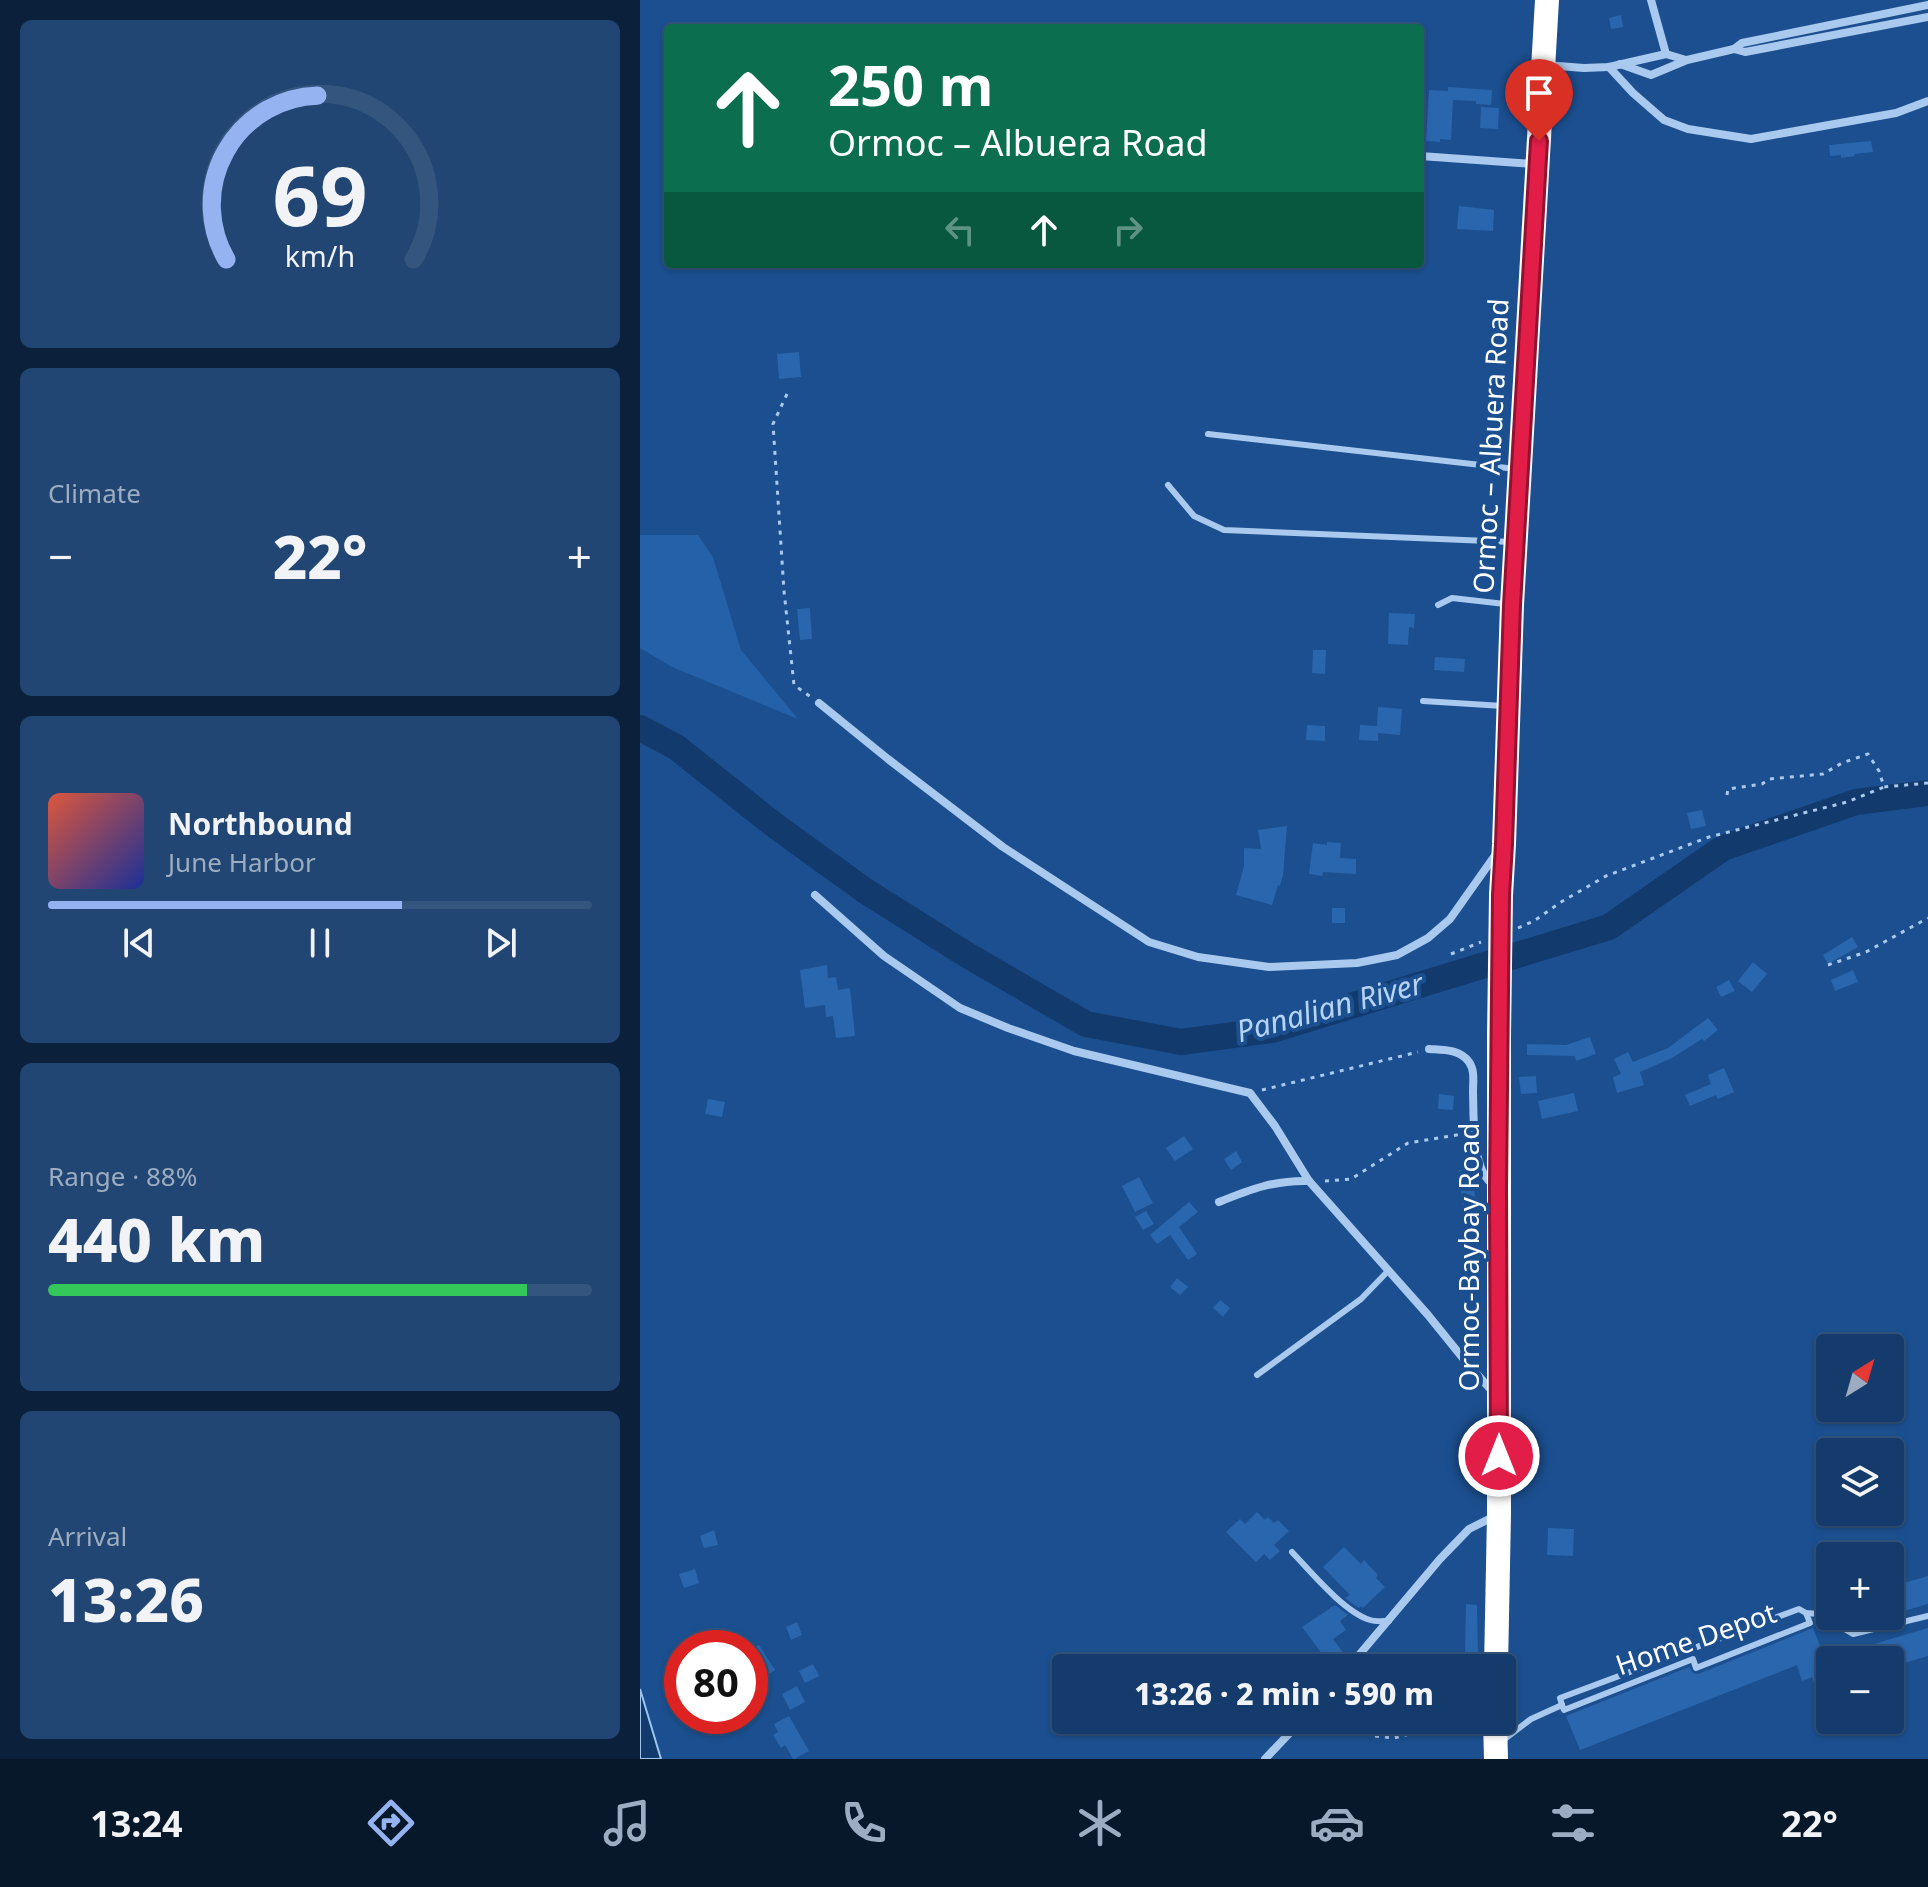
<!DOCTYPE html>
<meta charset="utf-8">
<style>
:root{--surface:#143b6b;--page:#214673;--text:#f1f3f6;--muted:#9dadc1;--line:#33557e;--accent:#95b2f1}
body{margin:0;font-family:"Noto Sans",sans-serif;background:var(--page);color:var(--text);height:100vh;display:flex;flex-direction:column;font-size:30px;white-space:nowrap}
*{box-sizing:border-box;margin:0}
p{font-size:26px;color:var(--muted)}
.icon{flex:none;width:44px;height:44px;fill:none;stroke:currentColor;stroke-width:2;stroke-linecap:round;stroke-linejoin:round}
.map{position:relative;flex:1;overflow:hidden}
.sheet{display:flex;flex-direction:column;gap:20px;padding:20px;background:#0b203b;width:640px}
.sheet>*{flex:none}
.guide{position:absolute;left:24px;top:24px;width:760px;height:244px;border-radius:8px;box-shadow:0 2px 6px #0004,0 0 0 2px var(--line);background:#0b6e4f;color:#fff;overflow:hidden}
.needle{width:52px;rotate:37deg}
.controls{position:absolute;left:1176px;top:1334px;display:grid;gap:16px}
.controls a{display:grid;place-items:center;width:88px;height:88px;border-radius:8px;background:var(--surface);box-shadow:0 2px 6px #0004,0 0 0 2px var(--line);font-size:40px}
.speed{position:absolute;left:24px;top:1630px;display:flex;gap:16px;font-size:40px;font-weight:700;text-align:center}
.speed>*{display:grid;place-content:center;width:104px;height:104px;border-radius:50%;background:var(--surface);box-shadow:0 2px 6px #0004,0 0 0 2px var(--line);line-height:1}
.speed .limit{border:12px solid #d22;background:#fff;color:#111}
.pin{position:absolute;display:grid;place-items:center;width:68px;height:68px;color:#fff;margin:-82px -34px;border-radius:50% 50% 50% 0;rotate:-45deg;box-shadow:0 0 8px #0007}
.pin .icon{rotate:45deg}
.me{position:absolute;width:88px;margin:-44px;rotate:0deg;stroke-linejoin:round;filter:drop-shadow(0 0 6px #0008)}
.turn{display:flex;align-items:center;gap:28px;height:168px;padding:0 32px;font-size:36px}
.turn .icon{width:104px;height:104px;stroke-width:2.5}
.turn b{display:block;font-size:56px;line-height:68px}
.lanes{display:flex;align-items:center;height:76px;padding:0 32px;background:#0003;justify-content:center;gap:40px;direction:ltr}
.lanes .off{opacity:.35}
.big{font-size:60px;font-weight:800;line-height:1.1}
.sheet .card{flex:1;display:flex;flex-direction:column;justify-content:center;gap:12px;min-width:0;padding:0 28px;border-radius:12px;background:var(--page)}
.sheet .dial{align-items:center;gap:0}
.dial svg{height:208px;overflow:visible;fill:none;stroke:var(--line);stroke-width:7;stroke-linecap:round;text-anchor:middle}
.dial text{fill:var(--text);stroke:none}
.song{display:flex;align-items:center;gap:24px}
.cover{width:96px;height:96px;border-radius:12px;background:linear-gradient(135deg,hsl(10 70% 55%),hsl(230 70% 35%))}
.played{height:8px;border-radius:4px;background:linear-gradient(90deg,var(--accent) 65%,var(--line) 65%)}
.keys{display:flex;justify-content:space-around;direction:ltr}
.heat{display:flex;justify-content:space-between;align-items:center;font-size:44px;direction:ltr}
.charge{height:12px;border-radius:6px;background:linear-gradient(90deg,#34c759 88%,var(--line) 0)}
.trip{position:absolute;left:412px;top:1654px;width:464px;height:80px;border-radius:8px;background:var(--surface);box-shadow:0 2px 6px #0004,0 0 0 2px var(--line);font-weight:800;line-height:80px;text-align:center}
.tab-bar{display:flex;height:128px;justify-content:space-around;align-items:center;background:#08182b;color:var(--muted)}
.tab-bar .icon{width:56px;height:56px}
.tab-bar .current{color:var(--accent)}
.tab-bar b{font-size:36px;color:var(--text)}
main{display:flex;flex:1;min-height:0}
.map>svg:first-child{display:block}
.green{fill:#2461a8}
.water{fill:#123a6d;stroke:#9cc4f0;stroke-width:2}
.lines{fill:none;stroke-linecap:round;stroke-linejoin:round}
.river{stroke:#123a6d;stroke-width:26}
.building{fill:#2a66ad}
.path{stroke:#a9c9ee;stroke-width:3;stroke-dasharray:4 6;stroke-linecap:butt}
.lane{stroke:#a9c9ee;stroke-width:6}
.street{stroke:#a9c9ee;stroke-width:8}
.highway{stroke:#fff;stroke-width:24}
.highway-bridge{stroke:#fff;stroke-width:24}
.route-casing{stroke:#92132f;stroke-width:20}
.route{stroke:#e11d48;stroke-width:14}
.labels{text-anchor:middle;stroke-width:8;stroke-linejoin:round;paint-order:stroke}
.street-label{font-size:28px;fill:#fff;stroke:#1b4f8f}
.water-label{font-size:30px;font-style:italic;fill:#b5d3f5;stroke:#1b4f8f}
</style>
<main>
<section class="sheet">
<div class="card dial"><svg viewBox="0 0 100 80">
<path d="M14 69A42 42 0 1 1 86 69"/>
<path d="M14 69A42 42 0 0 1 49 6" stroke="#95b2f1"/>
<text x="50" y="56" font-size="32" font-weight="700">69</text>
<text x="50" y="72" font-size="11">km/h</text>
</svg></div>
<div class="card"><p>Climate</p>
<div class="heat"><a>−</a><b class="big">22°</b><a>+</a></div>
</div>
<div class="card">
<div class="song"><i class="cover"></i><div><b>Northbound</b><p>June Harbor</p></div></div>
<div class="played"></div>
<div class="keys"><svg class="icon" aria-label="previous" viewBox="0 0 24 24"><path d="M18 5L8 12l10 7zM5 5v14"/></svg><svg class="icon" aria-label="pause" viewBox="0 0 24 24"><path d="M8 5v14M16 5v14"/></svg><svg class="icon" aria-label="next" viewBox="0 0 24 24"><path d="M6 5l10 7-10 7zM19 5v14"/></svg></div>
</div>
<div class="card"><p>Range · 88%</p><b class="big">440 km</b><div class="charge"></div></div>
<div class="card"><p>Arrival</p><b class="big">13:26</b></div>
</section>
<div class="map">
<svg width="1288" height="1759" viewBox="0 0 1288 1759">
<rect width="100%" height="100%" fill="#1b4f8f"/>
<polygon class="green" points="0,535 58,535 73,557 101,650 158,719 32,667 0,648"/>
<polygon class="water" points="0,1689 21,1759 0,1759"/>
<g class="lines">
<polyline class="river" points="0,728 36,747 133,824 224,890 327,955 446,1024 541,1042 632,1030 969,927 1083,848 1216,802 1288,793"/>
</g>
<g class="building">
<polygon points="981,15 983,27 971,29 969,18"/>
<polygon points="808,87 852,90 851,105 836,104 836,101 813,100 811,140 800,139 800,142 786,141 789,90 808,91"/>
<polygon points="841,107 859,108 858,129 840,128"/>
<polygon points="1231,141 1233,152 1214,154 1215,156 1201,158 1201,155 1190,156 1189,145"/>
<polygon points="819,206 854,210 853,231 817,229"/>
<polygon points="159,352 161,377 139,379 137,354"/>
<polygon points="170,608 172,639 160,640 157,609"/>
<polygon points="749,613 775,614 774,628 769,627 768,645 748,644"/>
<polygon points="673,650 686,650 685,674 672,673"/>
<polygon points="795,657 825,659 824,672 794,670"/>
<polygon points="738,707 762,709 760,735 738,733 738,741 719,740 720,725 737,726"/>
<polygon points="667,725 685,726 685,741 666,740"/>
<polygon points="1062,810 1066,826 1051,829 1047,813"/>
<polygon points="647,826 643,875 640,886 638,885 632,905 596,895 604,866 604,848 621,849 618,830"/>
<polygon points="687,842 701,843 700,858 716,859 716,874 683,872 682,876 669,874 673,843 687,845"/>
<rect x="692" y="908" width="13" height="15"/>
<polygon points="1212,937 1218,947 1188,964 1183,955"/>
<polygon points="1113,962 1127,974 1112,992 1098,981"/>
<polygon points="187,965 188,978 196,977 198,990 210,988 215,1036 196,1038 193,1016 186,1017 185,1005 165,1008 160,970"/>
<polygon points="1213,970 1218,982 1195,991 1191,980"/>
<polygon points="1089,980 1095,991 1081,997 1076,987"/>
<polygon points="1068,1018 1078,1030 1064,1041 1062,1039 1032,1058 1000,1072 1004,1085 977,1093 973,1077 981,1074 974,1059 988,1052 993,1062 1028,1048"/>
<polygon points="950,1037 956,1054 936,1061 935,1056 887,1055 887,1044 926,1045"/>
<polygon points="1084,1068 1094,1092 1078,1099 1076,1095 1050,1106 1045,1095 1071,1084 1068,1075"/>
<polygon points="896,1076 897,1093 881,1094 879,1077"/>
<polygon points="934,1093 938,1111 902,1119 898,1101"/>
<polygon points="799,1094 814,1096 813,1110 798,1109"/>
<polygon points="68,1099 85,1102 82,1117 65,1114"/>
<polygon points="544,1136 553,1149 535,1161 526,1148"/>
<polygon points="596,1151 602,1162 591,1170 584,1159"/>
<polygon points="833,1169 836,1215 823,1216 819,1170"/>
<polygon points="499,1177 513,1203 495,1212 482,1186"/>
<polygon points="549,1202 558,1212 539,1227 557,1254 548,1260 530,1235 517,1244 510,1235"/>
<polygon points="506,1211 514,1224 503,1230 495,1217"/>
<polygon points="537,1278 548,1287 540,1295 530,1287"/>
<polygon points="580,1300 590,1308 583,1317 573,1308"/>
<polygon points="617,1512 625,1520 628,1517 634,1523 638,1520 649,1531 634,1545 640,1551 630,1560 624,1554 616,1562 586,1532 600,1519 605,1524"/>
<polygon points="908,1528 934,1529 933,1556 907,1555"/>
<polygon points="74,1530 78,1545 64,1548 60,1536"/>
<polygon points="704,1547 721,1564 724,1560 738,1575 736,1578 745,1587 723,1608 721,1606 719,1608 705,1598 710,1595 683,1567"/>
<polygon points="55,1569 59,1583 44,1588 39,1574"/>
<polygon points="1288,1576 1288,1604 1250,1615 1250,1587"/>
<polygon points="826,1604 837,1605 838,1655 825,1655"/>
<polygon points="695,1605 708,1615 700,1621 706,1630 693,1639 705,1655 691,1666 662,1627"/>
<polygon points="157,1622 162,1635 151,1640 146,1627"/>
<polygon points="1173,1628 1186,1660 1180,1660 1190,1687 1177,1691 1172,1677 1162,1681 1157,1665 940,1750 926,1716 1049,1667 1053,1673 1058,1674"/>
<polygon points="1288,1628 1288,1656 1250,1667 1250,1660 1191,1660 1190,1657"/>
<polygon points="119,1645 135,1670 110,1686 110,1650"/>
<polygon points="173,1664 179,1676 165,1683 159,1671"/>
<polygon points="157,1686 165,1702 150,1710 142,1694"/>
<polygon points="52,1716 89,1716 66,1734"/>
<polygon points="149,1716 169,1751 155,1759 153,1759 145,1745 141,1748 133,1735 138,1732 134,1724"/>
</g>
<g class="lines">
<g class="path">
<polyline points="147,394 133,424 144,591 154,685 171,697"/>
<polyline points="1087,795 1088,789 1122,784 1129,779 1183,774 1202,763 1228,754 1239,771 1244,787 1288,783"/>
<polyline points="878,928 894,921 921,902 966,876 1069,837 1207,802 1244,787"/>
<polyline points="811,954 841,942"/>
<polyline points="1188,965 1226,952 1288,918"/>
<polyline points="622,1090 778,1052"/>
<polyline points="685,1181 711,1179 768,1143 823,1134"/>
<polyline points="735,1736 754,1738 822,1721 837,1722"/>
</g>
<g class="lane">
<polyline points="568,434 876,469"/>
<polyline points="528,485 554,516 584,530 872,542"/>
<polyline points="798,605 812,598 865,604"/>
<polyline points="783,701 863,706"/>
<polyline points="617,1375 721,1299 749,1270"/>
<path d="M 652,1552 C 671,1572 704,1612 730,1620 C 736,1622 743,1621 749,1621"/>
<polyline points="922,1705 920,1698 1159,1609 1166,1613 1179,1614 1213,1634 1288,1616"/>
<polyline points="922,1705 924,1710 1053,1659 1056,1668 1170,1623 1166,1613"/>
<polyline points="862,1741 891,1719 922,1705"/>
</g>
<g class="street">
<polyline points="1011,0 1026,54 1046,60"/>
<polyline points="1094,49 1105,52 1288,17"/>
<polyline points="980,64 1011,75 1047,60 1094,49 1102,43 1288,5"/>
<polyline points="905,65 944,68 969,67 1026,54"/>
<polyline points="969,67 993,93 1024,120 1048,129 1111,139 1256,113 1288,101"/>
<polyline points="780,156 893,164"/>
<polyline points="179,703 248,759 363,847 509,942 558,957 629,967 717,963 757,955 788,938 810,919 856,854"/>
<polyline points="175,895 244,956 320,1008 368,1028 434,1051 610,1093 635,1126 669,1181 788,1315 826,1362 854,1393"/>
<path d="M 789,1049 C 803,1050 820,1049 829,1062 C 835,1070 833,1082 833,1092 C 834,1117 831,1171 854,1185"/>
<path d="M 579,1202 C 611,1189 635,1180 669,1181"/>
<polyline points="708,1668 800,1559 829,1529 855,1516"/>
<polyline points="625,1759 662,1720"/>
</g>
<g class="highway">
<polyline points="861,895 864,844 872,605 907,0"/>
<polyline points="856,1668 859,1514 859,1036"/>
<polyline points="855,1720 856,1759"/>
</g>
<polyline class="highway-bridge" points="859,1036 861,895"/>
</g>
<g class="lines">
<defs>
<polyline id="route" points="859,1456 858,1188 861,895 864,844 872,605 899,141"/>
</defs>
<use href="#route" class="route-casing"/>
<use href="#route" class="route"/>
</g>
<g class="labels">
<g class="street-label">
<text transform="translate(851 446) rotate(-87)" y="10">Ormoc – Albuera Road</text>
<text transform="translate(829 1257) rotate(-90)" y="10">Ormoc-Baybay Road</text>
<text transform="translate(1056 1639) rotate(-19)" y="10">Home Depot</text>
</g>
<g class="water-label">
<text transform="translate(690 1008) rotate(-15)" y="10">Panalian River</text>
</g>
</g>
</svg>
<div class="controls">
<a><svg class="needle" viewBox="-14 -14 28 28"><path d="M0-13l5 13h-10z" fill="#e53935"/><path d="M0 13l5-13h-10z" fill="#9dadc1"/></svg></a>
<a><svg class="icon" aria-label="layers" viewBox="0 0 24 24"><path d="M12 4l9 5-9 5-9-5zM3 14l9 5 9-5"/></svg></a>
<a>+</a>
<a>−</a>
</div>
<div class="speed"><div class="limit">80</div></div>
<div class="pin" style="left:899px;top:141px;background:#d93025"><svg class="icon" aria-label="arrive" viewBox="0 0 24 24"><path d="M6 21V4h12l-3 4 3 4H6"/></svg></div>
<svg class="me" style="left:859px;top:1456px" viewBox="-20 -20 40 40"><circle r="17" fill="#e11d48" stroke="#fff" stroke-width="3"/><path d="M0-11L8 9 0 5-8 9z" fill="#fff"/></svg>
<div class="trip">13:26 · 2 min · 590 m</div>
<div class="guide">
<div class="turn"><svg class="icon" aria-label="ahead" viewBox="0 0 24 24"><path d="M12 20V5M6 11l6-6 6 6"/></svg><div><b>250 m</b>Ormoc – Albuera Road</div></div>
<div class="lanes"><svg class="icon off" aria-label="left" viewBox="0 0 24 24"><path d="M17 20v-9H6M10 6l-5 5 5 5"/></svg><svg class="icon" aria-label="ahead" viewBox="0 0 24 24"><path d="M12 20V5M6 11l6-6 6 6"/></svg><svg class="icon off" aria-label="right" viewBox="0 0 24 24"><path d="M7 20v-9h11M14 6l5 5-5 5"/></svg></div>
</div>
</div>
</main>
<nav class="tab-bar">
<b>13:24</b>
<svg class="icon current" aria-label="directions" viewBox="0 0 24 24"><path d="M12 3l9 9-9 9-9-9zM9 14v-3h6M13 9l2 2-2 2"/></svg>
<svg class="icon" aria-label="music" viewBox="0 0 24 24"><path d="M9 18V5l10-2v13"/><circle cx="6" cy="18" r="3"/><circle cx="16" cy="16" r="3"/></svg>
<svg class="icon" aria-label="phone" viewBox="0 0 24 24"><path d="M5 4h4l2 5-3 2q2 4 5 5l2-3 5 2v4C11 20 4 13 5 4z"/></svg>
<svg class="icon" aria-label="climate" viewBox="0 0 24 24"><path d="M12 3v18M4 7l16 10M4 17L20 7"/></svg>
<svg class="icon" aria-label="car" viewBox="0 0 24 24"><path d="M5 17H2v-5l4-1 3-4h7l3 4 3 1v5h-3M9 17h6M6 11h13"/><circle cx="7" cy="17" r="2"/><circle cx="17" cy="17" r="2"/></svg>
<svg class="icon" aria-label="filters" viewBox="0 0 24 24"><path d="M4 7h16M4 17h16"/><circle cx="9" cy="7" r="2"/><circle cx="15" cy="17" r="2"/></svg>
<b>22°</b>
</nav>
